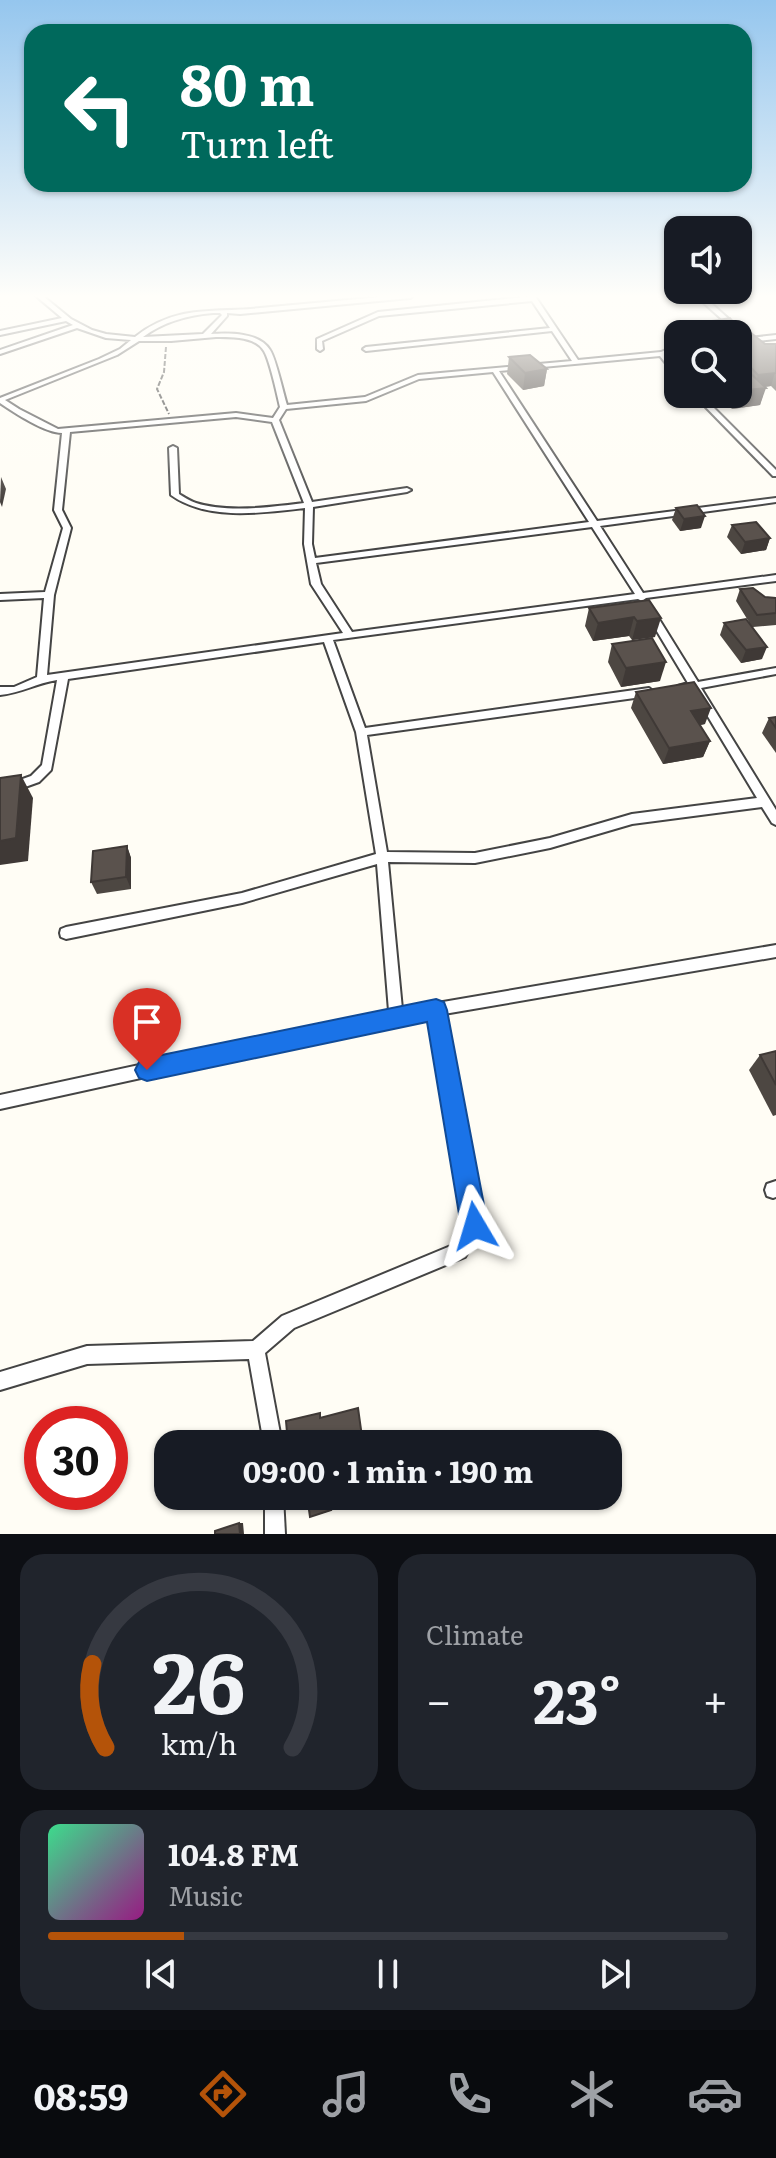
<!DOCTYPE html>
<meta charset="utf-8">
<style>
:root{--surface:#171b24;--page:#20242c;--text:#f1f3f6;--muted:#9ea1a6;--line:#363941;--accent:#b45309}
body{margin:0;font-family:Literata,serif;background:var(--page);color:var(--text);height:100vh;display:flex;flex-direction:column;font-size:30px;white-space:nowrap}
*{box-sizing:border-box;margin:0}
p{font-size:26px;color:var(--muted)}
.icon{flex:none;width:44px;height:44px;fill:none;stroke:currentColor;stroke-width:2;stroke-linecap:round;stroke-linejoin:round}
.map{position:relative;height:1534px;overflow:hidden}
.drawer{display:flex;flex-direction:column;gap:20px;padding:20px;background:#0d0f14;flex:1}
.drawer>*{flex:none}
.guide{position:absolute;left:24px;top:24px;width:728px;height:168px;border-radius:24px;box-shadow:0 2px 6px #0004;background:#00695c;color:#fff;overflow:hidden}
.tools{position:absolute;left:664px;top:216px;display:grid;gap:16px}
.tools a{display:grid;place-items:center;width:88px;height:88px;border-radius:16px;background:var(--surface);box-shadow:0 2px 6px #0004;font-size:40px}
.speed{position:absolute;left:24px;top:1406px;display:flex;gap:16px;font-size:40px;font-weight:700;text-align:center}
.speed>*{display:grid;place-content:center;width:104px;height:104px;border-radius:50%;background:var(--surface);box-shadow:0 2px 6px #0004;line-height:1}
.speed .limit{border:12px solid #d22;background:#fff;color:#111}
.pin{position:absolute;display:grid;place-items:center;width:68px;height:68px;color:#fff;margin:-82px -34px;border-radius:50% 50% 50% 0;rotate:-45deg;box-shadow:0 0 8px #0007}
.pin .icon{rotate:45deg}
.me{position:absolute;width:88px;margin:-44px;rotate:353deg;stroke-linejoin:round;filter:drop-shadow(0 0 6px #0008)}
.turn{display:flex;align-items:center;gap:28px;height:168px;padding:0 24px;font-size:36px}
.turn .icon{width:104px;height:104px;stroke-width:2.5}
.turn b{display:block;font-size:56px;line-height:68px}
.big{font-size:60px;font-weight:700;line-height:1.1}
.drawer .card{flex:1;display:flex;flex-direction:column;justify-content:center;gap:12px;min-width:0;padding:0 28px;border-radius:24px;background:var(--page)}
.drawer .dial{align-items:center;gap:0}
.dial svg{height:208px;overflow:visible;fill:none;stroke:var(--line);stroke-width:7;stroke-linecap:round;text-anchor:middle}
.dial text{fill:var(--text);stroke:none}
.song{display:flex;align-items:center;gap:24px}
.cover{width:96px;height:96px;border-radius:12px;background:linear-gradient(135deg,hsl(150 70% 55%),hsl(310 70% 35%))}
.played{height:8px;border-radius:4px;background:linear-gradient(90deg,var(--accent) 20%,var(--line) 20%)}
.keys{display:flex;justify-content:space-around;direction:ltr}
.heat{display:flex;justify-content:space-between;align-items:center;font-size:44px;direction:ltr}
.drawer .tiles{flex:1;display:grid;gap:20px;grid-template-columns:1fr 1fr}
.card:last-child{grid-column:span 2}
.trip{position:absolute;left:154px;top:1430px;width:468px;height:80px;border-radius:24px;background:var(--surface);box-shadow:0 2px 6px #0004;font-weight:700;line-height:80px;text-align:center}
.tab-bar{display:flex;height:128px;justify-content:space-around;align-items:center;background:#090b0e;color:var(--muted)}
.tab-bar .icon{width:56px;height:56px}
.tab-bar .selected{color:var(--accent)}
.tab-bar b{font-size:36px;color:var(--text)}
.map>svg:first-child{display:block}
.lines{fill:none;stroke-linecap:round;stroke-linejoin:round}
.minor-casing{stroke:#444;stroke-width:4}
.path{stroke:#333;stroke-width:2;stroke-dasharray:5 2;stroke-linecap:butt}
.minor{fill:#fff;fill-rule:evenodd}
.wall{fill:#4d4742}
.shaded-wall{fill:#3f3936}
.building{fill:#5a524d;stroke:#3f3936;stroke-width:2}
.route{fill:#1a73e8;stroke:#114b97;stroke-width:2}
</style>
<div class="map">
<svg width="776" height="1534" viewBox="0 0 776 1534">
<rect width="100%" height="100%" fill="#fffdf5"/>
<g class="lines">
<defs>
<g id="minor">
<path d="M 36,296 L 43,296 L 71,319 L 92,330 L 106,334 L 135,337 C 176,304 214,313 260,308 C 304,304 347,300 391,296 L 413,296 L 410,298 L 240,314 L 227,313 L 227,316 L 211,334 C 229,333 259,332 270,350 C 276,359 283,392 287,405 L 365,397 L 418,375 L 572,361 L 552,331 L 366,351 L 363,349 L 366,347 L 550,328 L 532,301 L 379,316 L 322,341 L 323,349 L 320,351 L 317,349 L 317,339 L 378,312 L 535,296 L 578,360 L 661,352 L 678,345 L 678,349 L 666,355 L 678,370 L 678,377 L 676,376 L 660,356 L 499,371 L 597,521 L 776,498 L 776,502 L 600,526 L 643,593 L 776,575 L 776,581 L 646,598 L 642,601 L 638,599 L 333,640 L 365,728 L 649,688 L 654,692 L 649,696 L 367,735 L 387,852 L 475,853 L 550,838 L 632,814 L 757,798 L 692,690 L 678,690 L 677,688 L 678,686 L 688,683 L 646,613 L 648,611 L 654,611 L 698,682 L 776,668 L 776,674 L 701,688 L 776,810 L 776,825 L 772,823 L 762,807 L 632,824 L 550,848 L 475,863 L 388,862 L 402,1009 L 776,945 L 776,957 L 444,1014 L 483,1226 L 465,1257 L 294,1328 L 265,1353 L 282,1444 L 264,1444 L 249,1359 L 87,1364 L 0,1390 L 0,1372 L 87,1346 L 253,1341 L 282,1316 L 453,1245 L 467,1224 L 430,1017 L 396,1022 L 0,1109 L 0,1095 L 389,1011 L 377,864 L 242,903 L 66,939 L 61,937 L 60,933 L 61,929 L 66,927 L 242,893 L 376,854 L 356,732 L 324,642 L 68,679 L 51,770 L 39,782 L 0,796 L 0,787 L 31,776 L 42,765 L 57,680 C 37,683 21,693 0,695 L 0,687 L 14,687 L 37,677 L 44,598 L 0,600 L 0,594 L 45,592 L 63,528 L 54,510 L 62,433 C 45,433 15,413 0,403 L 0,398 L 99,359 L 120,349 L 131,340 L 106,338 L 77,328 L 0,354 L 0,350 L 73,325 L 66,321 L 0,335 L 0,331 L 62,318 ZM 213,313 L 220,313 L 222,315 L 203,334 L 143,337 C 163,322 188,315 213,313 ZM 216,337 C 231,337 255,336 264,351 C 270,361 277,394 280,407 L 273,418 L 236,413 L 58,429 L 19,409 L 5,400 L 117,355 L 139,341 L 171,341 ZM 493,372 L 589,522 L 315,558 L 312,544 L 313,507 L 407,492 L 411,490 L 407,488 L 312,502 L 279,420 L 286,409 L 366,401 L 419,379 ZM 236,417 L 272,422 L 304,503 C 272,507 227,513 196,503 C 190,501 184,497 179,494 L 177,448 L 173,446 L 169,448 L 171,495 C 207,521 263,513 305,508 L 304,544 L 311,584 L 343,633 L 47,675 L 54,595 L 71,528 L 62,510 L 70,432 ZM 592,527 L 635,594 L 352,632 L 321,584 L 316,563 Z"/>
<polygon points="696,296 703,296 750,338 776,335 776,339 738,343 738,339 744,339"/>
<polygon points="693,394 700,394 776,470 776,476 773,476"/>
<polygon points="776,1181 776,1197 773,1198 767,1196 765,1190 767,1184"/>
<polygon points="265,1496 283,1496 285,1534 265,1534"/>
</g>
</defs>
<use href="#minor" class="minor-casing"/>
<polyline class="path" points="166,347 164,372 157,389 169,414"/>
<use href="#minor" class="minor"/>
</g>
<g class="wall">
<polygon points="706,322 740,332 765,344 776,344 776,391 771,386 765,387 760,405 732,409 717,394 738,394 740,374 738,372 738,334 703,334"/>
<polygon points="509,357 547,369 544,386 523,390 507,374"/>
<polygon points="676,508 701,528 680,531 672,520"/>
<polygon points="732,525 770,538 766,550 741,554 727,537"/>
<polygon points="740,589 765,597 776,598 776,625 753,627 762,659 741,663 720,635 724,623 749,622 736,601"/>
<polygon points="649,600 655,637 632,640 629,636 593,641 585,626 589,608"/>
<polygon points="612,644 660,681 621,687 608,662"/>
<polygon points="636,692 705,724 700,725 710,741 703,757 663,764 631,708"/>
<polygon points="776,717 776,753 762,733 769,718"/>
<polygon points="127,846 131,858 131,889 97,894 91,882"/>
<polygon points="776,1051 776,1115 773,1116 749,1070 760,1055"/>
</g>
<g class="shaded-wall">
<polygon points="547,369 544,386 523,390 525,373"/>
<polygon points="775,372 771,386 754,388 758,375"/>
<polygon points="766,388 760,405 732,409 738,391"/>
<polygon points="1,477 6,489 2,507 0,502"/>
<polygon points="705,516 701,528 680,531 684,519"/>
<polygon points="770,538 766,550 741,554 745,542"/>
<polygon points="634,617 629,636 593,641 598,623"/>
<polygon points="661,618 655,637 632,640 637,621"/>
<polygon points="767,647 762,659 741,663 746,650"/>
<polygon points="666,662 660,681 621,687 626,668"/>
<polygon points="711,708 705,724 685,728 691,711"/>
<polygon points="710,741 703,757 663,764 669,748"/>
<polygon points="21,775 33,798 28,861 0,865 0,841"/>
<polygon points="127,846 131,858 131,889 126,877"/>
<polygon points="342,1496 345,1496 331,1501 333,1510 310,1517 330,1500"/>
<polygon points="239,1523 243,1523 244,1534 240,1534"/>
</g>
<g class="building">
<polygon points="730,318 740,332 751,333 765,344 776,344 776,373 758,375 738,354 738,334 718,334 706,322"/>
<polygon points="530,355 547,369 525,373 509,357"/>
<polygon points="749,372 766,388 738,391 738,374"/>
<polygon points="697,505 705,516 684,519 676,508"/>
<polygon points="756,522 770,538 745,542 732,525"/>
<polygon points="753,588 765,597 776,598 776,613 757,615 740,589"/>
<polygon points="649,600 661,618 637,621 634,617 598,623 589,608"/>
<polygon points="746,619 767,647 746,650 724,623"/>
<polygon points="652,638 666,662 626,668 612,644"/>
<polygon points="694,682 711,708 691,711 710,741 669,748 636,692"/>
<polygon points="776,717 776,728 769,718"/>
<polygon points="21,775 16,838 0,841 0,778"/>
<polygon points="127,846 126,877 91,882 93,851"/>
<polygon points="776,1051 776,1085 760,1055"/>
<polygon points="358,1408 363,1444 288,1444 286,1421 320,1413 320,1418"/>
<polygon points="307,1496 342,1496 330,1500 331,1510 310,1517"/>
<polygon points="239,1523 240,1534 215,1534 215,1531"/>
</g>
<linearGradient id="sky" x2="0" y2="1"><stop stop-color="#95c6ee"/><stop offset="0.58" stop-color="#fffefa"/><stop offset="1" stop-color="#fffefa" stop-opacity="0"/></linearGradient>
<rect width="776" height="511" fill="url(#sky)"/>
<polygon class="route" points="436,999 444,1002 447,1010 488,1226 484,1236 475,1240 465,1236 461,1226 427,1022 147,1081 139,1078 135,1070 139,1062 147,1058"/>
</svg>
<div class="tools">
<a><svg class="icon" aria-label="sound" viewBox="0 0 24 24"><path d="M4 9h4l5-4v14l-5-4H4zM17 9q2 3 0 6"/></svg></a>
<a><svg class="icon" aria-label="search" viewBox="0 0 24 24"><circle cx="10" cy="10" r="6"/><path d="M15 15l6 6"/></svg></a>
</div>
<div class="speed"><div class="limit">30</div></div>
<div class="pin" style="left:147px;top:1070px;background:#d93025"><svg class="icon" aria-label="arrive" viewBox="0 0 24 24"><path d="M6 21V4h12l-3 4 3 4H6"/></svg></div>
<svg class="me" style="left:475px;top:1226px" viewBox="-20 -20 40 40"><path d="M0-17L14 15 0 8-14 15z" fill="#1a73e8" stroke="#fff" stroke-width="4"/></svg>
<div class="trip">09:00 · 1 min · 190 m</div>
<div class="guide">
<div class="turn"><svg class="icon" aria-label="left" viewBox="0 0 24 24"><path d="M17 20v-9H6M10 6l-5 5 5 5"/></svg><div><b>80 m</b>Turn left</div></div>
</div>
</div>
<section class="drawer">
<div class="tiles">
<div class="card dial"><svg viewBox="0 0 100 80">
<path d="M14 69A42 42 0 1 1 86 69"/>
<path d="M14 69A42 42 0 0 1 9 37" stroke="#b45309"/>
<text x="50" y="56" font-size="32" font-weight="700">26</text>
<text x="50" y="72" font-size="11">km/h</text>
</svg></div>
<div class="card"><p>Climate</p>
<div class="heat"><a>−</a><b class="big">23°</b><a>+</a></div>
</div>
<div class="card">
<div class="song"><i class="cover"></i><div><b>104.8 FM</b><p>Music</p></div></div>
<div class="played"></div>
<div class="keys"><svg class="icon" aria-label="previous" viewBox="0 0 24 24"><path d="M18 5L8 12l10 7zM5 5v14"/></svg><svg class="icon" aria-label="pause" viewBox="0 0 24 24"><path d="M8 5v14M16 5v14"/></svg><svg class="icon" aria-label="next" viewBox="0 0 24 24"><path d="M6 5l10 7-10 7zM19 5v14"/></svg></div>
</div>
</div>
</section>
<nav class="tab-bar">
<b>08:59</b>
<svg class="icon selected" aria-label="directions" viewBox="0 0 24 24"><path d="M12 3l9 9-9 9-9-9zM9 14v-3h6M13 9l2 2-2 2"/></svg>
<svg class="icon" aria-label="music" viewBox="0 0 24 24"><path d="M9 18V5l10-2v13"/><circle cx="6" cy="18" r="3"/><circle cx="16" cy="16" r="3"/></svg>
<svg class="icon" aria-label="phone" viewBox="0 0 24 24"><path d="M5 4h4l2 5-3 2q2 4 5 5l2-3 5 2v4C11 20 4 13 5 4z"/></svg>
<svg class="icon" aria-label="climate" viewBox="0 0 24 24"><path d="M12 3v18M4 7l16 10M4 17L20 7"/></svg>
<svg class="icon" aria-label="car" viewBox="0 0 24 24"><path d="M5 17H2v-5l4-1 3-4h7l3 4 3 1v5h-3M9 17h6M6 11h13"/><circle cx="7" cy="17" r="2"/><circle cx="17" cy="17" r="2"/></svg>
</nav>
